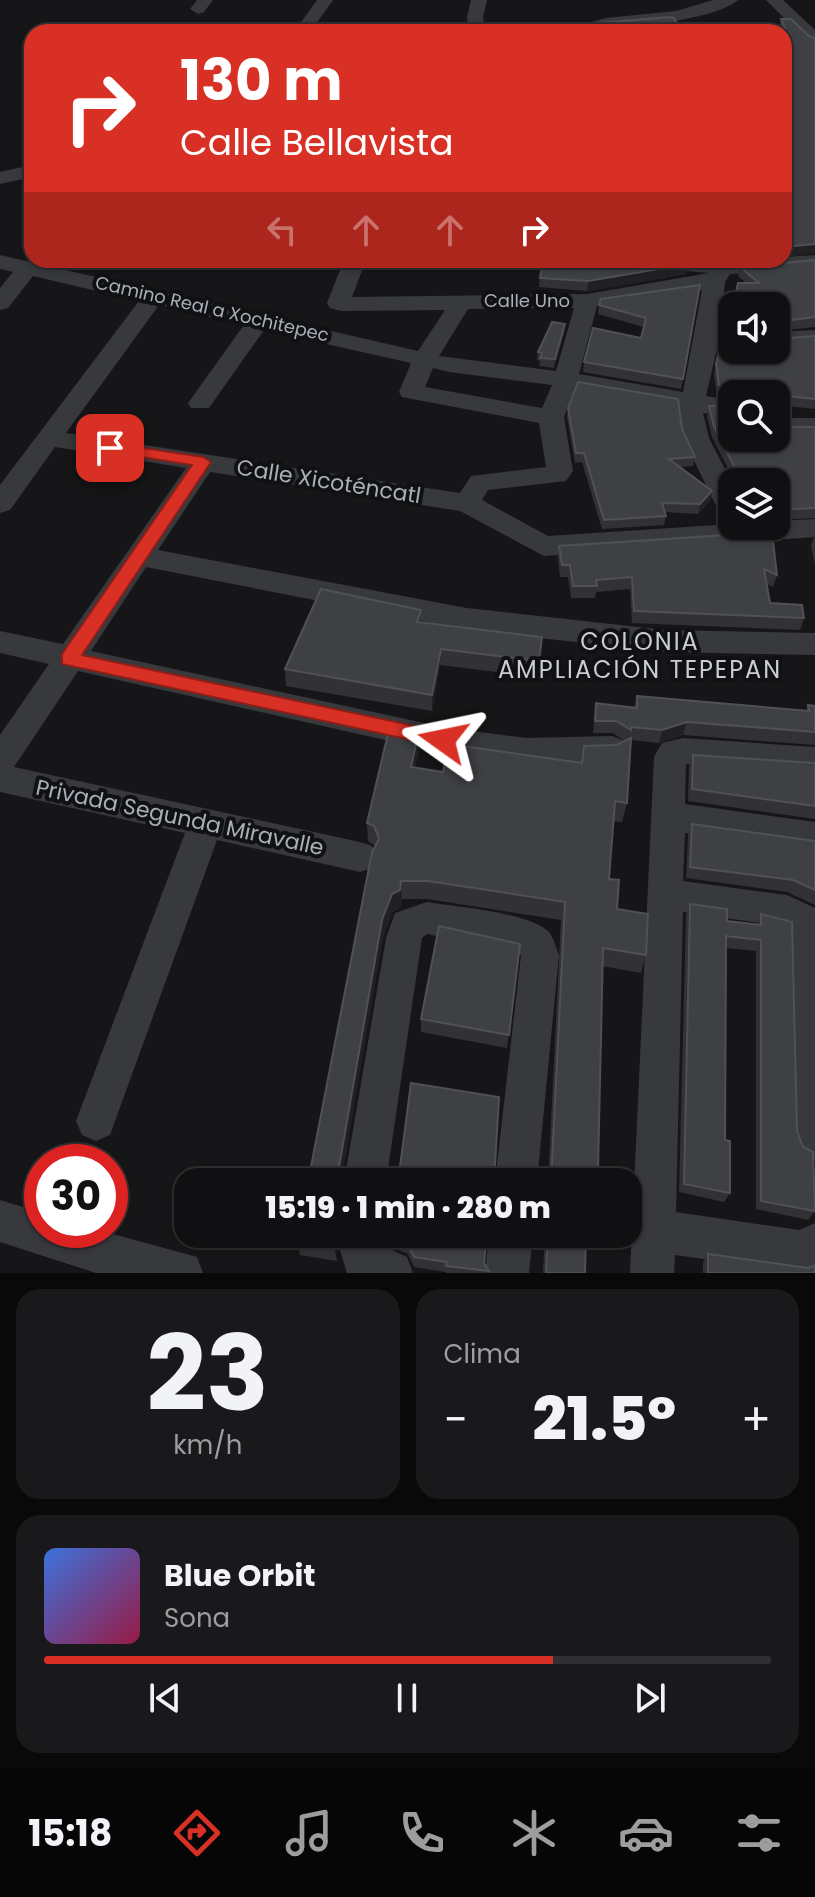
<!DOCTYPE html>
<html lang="es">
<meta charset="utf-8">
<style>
:root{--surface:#101012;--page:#19191b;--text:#f1f3f6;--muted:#9c9d9f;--line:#303032;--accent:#d93025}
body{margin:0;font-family:Poppins,sans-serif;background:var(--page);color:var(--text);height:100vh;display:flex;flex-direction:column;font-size:30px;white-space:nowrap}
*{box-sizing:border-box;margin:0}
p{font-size:26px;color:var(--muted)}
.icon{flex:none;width:44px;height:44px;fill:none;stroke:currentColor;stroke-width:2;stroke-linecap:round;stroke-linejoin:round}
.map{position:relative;height:1273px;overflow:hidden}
.details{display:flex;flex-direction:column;gap:16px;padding:16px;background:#09090a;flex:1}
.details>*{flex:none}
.guide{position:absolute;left:24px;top:24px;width:768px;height:244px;border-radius:24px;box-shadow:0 2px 6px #0004,0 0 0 2px var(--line);background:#d93025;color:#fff;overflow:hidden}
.tools{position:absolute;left:718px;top:292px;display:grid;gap:16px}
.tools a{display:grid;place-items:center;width:72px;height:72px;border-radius:16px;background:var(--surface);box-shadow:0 2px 6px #0004,0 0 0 2px var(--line);font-size:40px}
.speed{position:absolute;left:24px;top:1144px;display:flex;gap:16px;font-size:40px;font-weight:700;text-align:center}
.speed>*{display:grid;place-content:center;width:104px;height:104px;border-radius:50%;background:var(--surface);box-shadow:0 2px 6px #0004,0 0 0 2px var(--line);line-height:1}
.speed .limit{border:12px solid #d22;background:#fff;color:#111}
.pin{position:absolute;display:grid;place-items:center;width:68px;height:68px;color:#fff;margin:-34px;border-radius:16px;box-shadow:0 4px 12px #0006}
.me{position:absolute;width:88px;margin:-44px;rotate:282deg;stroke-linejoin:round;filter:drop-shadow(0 0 6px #0008)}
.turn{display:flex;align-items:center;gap:28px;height:168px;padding:0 24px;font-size:36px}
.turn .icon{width:104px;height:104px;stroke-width:2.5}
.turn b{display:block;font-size:56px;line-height:68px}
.lanes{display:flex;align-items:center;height:76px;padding:0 24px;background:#0003;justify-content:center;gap:40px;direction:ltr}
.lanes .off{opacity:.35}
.big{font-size:60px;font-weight:800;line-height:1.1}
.details .widget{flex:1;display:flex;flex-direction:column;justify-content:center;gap:12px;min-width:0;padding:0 28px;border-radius:24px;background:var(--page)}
.details .dial{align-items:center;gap:0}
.dial b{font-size:104px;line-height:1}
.song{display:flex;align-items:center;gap:24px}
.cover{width:96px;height:96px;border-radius:12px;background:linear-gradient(135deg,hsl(220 70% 55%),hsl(340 70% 35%))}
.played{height:8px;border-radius:4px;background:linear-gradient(90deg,var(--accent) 70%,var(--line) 70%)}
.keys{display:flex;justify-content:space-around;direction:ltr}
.heat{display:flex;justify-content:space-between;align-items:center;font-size:44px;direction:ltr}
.details .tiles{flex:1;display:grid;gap:16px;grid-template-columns:1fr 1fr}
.widget:last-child{grid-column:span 2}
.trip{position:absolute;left:174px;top:1168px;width:468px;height:80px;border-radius:24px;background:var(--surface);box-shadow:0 2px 6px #0004,0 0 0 2px var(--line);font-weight:800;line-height:80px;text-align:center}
.tabs{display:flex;height:128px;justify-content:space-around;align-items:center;background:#060607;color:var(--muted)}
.tabs .icon{width:56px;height:56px}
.tabs .active{color:var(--accent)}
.tabs b{font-size:36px;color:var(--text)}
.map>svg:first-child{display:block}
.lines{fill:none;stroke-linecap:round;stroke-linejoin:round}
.minor{fill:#37393d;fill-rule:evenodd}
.wall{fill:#323236}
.shaded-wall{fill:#212124}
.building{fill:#3e4044;stroke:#4f5156;stroke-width:2}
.route{fill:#d93025;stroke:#8d1f18;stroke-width:2}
.labels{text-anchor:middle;stroke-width:8;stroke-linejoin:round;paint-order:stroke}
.far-street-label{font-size:18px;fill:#a7afb9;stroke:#111113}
.street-label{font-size:22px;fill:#a7afb9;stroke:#111113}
.neighbourhood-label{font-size:24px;letter-spacing:2px;fill:#c8ced4;stroke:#111113}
</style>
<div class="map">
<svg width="815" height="1273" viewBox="0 0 815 1273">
<rect width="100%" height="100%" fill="#161618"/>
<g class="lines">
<g class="minor">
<polygon points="197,0 213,0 204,12 198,14 190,9"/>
<polygon points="317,0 333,0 310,32 294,32"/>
<polygon points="471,0 487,0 483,17 485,32 469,32 467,17"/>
<path d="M 713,0 L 738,0 C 713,23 593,32 557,32 L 606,18 L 676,11 Z"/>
<polygon points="766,0 783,0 815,30 815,44 809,43"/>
<polygon points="32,165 32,177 0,184 0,172"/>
<path d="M 0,255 L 418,351 L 445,310 L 341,311 L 330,308 L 327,303 L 344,260 L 366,260 L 352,297 L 587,294 L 709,273 L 630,266 L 619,260 L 784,260 L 784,257 L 815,255 L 815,267 L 730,274 L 725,282 L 719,340 L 706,396 L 732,400 L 732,416 L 703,413 L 709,438 L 732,483 L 732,519 L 722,516 L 718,510 L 683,438 L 679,406 L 575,388 L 564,417 L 573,471 L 566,481 L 488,490 L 482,500 L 548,536 L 732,524 L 776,526 L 776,521 L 815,519 L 815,537 L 544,556 L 460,511 L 210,472 L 158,550 L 467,608 L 665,630 L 815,633 L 815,655 L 665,652 L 467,630 L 146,567 L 91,651 L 443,727 L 526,738 L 612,736 L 623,740 L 628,749 L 623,758 L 612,762 L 526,764 L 443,753 L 78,671 L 14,767 L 360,842 L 372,846 L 377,857 L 372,868 L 360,872 L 217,840 L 110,1135 L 96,1141 L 82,1135 L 76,1121 L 185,833 L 0,792 L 0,735 L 49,664 L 0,653 L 0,631 L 63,644 L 186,468 L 55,447 L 10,510 L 0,513 L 0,485 L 139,301 L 33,276 L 8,308 L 0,310 L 0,288 L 13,272 L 0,269 ZM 702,290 L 683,392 L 579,374 L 597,306 ZM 159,305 L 244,325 L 188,403 L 191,408 L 209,408 L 264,330 L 411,363 L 399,392 L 402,397 L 539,423 L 546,467 L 471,476 L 460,493 L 66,433 ZM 574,308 L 556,371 L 439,356 L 468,309 ZM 433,368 L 449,372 L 552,385 L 542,408 L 425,387 Z"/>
<polygon points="815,330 815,344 776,346 776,332"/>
<rect x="776" y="418" width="39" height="16"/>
<polygon points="683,738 815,747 815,773 686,764 685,804 815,822 815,852 685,833 683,881 787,895 815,908 815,1161 800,1155 794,1140 790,931 782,926 683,912 676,1212 799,1230 815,1223 815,1268 802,1273 675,1255 674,1273 630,1273 654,757 662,743"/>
<path d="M 427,902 C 456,907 529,912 549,932 C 554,938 556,948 559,955 L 537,1182 L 495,1182 L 521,955 L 427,934 L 422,938 L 386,1182 L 344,1182 L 386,938 L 395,913 Z"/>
<polygon points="0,1200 42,1213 42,1230 98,1230 197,1257 203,1273 96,1273 0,1242"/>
<polygon points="335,1234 379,1234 381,1245 407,1257 413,1273 347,1273"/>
<polygon points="489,1234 533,1234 529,1273 485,1273"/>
</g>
</g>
<g class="wall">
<polygon points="781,19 809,36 815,38 815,253 784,257 784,32 565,32 565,26 682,31 779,28"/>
<polygon points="815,260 815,328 815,327 777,331 779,339 815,336 815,409 776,405 776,394 732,394 732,397 717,395 714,374 723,335 730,336 724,318 726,309 732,308 732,350 746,283 738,276 740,267"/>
<polygon points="688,264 686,274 587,291 539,287 540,278"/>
<polygon points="700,285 681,389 583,372 584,362 641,338 644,327 598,314 599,305"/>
<polygon points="565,324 564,333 554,368 539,366 540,361 537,360 538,352"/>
<polygon points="709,406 732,438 779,427 815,427 815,518 776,520 776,482 735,482 712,437 707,416"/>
<polygon points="568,408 682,429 695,457 693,466 681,467 712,491 710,501 698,514 665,512 666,516 664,525 602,529 582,462 575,463 567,417"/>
<polygon points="772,532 777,575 773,587 767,584 770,603 804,618 800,630 632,623 630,589 596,592 595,598 571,598 568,577 560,577 558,558 559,546"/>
<polygon points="814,536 815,536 815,565 811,546"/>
<polygon points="421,610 421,622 542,637 537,677 440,665 432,711 286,686 285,669"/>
<polygon points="637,696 806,711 808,705 815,706 815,745 683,735 659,743 631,740 627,803 622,822 613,821 609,879 617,909 646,955 641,973 602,966 598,1169 594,1182 548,1182 561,920 427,899 402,899 400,908 392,912 383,938 343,1169 308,1182 375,846 368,841 367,823 419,731 419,751 415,767 443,772 581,763 584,746 616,745 625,741 613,733 593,733 596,703 634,707"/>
<polygon points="693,755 815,763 815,819 688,801 689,767"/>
<polygon points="692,824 815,841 815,905 787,892 686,878 688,836"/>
<polygon points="690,904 727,921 756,924 761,914 797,1131 815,1211 808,1220 756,1209 756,951 726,948 725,1140 730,1193 724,1202 679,1192 686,915"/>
<polygon points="520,944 507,1048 421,1032 421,1019"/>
<polygon points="545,1234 586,1234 585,1273 543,1273"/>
<polygon points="332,1235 337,1261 300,1255 297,1242"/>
<polygon points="396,1238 484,1263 489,1271 488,1273 446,1273 446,1272 414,1267 408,1254 396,1249"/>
<polygon points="708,1254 808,1268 815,1273 703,1273 703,1262"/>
</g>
<g class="shaded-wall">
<polygon points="815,244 815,253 784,257 784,247"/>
<polygon points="688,264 686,274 587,291 588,281"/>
<polygon points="565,324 564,333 554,368 555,359"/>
<polygon points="712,491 710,501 698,514 700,504"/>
<polygon points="441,649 440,665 432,711 432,695"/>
<polygon points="687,722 683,735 659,743 662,730"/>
<polygon points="419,731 419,751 411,786 411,767"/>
<polygon points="401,881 402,899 400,908 392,912 383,938 341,1182 339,1167 382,920 392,894"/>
</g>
<g class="building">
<polygon points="669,17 674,18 682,31 785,28 781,19 791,19 809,36 815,38 815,244 784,247 784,32 567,32 565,26"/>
<polygon points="543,260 640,260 688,264 588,281 540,278"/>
<polygon points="815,260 815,317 776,322 776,306 733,306 738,283 759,283 740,267"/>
<polygon points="700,285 683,379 584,362 593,328 641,338 646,318 599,305 601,299"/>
<polygon points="732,308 732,325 726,309"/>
<polygon points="552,322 565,324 555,359 540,358 542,353 538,352"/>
<polygon points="776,324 779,339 815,336 815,399 737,391 735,387 719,385 716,364 723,335 732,336 732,350 776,350"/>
<polygon points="578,382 678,399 682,429 695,457 669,459 712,491 700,504 662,503 666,516 604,520 584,453 576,453 568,408"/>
<polygon points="709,406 732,406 732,438 776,438 776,421 779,427 815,427 815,508 776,510 776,482 738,482 737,472 714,427"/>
<polygon points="772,532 777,575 764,569 770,603 802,605 804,618 634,611 632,577 596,580 597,586 573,586 570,565 562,565 559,546"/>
<polygon points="321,589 421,610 417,622 542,637 539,661 441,649 432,695 285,669"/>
<polygon points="637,696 809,711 808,705 815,706 815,732 687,722 662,730 631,727 631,730 616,721 595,721 596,703 637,708"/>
<polygon points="390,725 419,731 411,767 443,772 449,744 582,763 584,746 616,745 631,738 627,803 615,801 609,879 619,880 617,909 648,914 646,955 603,948 598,1169 588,1168 587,1182 551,1182 565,902 428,881 401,881 400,890 392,894 382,920 339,1167 348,1171 346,1182 308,1182 372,852 379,839 374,826 367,823"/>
<polygon points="693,755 815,763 815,806 692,789"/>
<polygon points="692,824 815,841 815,890 793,880 690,867"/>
<polygon points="690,904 727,909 727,921 761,925 761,914 792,922 797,1131 803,1147 813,1152 815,1211 761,1201 761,940 726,936 725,1140 730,1141 730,1193 684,1184"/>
<polygon points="439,926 520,944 509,1035 421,1019"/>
<polygon points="411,1083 499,1097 494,1182 398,1182"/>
<polygon points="298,1234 332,1234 335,1248 297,1242"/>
<polygon points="396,1234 487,1234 484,1263 489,1271 446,1266 447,1262 414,1257 408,1244 396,1238"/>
<polygon points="548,1234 586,1234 585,1273 546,1273"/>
<polygon points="708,1254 808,1268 815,1265 815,1273 708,1273"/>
</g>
<polygon class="route" points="110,443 203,457 211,462 82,655 443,732 450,734 453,740 450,745 443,747 62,664 62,654 192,465 104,451 102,448"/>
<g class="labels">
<g class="far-street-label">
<text x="527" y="307">Calle Uno</text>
<text transform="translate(212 309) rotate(13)" y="6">Camino Real a Xochitepec</text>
</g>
<g class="street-label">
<text transform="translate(329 481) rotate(9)" y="8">Calle Xicoténcatl</text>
<text transform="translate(180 817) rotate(12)" y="8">Privada Segunda Miravalle</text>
</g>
<g class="neighbourhood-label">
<text x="640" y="650">COLONIA<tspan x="640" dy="28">AMPLIACIÓN TEPEPAN</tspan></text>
</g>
</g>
</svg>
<div class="tools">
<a><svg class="icon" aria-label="sound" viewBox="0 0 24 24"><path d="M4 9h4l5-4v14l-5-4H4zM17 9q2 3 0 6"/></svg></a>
<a><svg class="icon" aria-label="search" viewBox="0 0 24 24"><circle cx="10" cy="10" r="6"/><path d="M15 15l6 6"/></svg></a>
<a><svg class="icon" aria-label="layers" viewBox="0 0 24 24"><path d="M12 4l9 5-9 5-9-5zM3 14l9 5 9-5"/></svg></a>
</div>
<div class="speed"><div class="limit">30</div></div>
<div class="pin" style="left:110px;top:448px;background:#d93025"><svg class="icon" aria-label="arrive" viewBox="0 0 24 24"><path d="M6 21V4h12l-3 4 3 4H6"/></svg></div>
<svg class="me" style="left:443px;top:740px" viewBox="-20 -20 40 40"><path d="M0-17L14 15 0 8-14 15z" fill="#d93025" stroke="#fff" stroke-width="4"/></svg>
<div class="trip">15:19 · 1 min · 280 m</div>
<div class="guide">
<div class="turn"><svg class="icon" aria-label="right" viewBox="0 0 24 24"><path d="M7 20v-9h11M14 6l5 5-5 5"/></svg><div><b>130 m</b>Calle Bellavista</div></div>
<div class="lanes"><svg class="icon off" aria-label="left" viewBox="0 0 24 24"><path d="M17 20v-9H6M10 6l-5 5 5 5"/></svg><svg class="icon off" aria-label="ahead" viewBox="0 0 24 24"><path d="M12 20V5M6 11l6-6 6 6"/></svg><svg class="icon off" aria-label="ahead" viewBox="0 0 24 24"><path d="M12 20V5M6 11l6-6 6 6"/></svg><svg class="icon" aria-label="right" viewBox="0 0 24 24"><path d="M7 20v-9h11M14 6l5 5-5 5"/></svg></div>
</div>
</div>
<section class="details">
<div class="tiles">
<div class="widget dial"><b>23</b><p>km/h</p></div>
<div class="widget"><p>Clima</p>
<div class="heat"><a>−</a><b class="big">21.5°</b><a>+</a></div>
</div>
<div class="widget">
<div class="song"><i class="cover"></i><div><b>Blue Orbit</b><p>Sona</p></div></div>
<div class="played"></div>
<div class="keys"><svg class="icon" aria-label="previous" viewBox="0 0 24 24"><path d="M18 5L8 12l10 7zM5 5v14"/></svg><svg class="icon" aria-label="pause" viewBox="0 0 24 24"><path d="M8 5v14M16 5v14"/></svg><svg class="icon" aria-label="next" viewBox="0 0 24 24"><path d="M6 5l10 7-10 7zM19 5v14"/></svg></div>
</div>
</div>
</section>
<nav class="tabs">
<b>15:18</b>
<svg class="icon active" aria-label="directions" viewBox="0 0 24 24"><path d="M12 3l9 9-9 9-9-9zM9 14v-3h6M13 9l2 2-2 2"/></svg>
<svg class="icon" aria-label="music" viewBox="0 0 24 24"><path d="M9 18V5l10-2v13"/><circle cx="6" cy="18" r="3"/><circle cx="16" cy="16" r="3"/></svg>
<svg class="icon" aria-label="phone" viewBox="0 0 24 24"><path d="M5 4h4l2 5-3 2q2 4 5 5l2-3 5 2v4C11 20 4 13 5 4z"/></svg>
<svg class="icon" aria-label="climate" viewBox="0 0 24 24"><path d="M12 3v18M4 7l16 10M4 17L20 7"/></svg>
<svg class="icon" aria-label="car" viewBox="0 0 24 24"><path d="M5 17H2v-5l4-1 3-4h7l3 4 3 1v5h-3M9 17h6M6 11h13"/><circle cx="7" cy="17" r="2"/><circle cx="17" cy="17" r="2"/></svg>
<svg class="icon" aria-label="filters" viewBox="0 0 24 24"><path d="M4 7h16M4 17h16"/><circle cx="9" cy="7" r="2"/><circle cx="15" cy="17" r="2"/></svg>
</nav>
